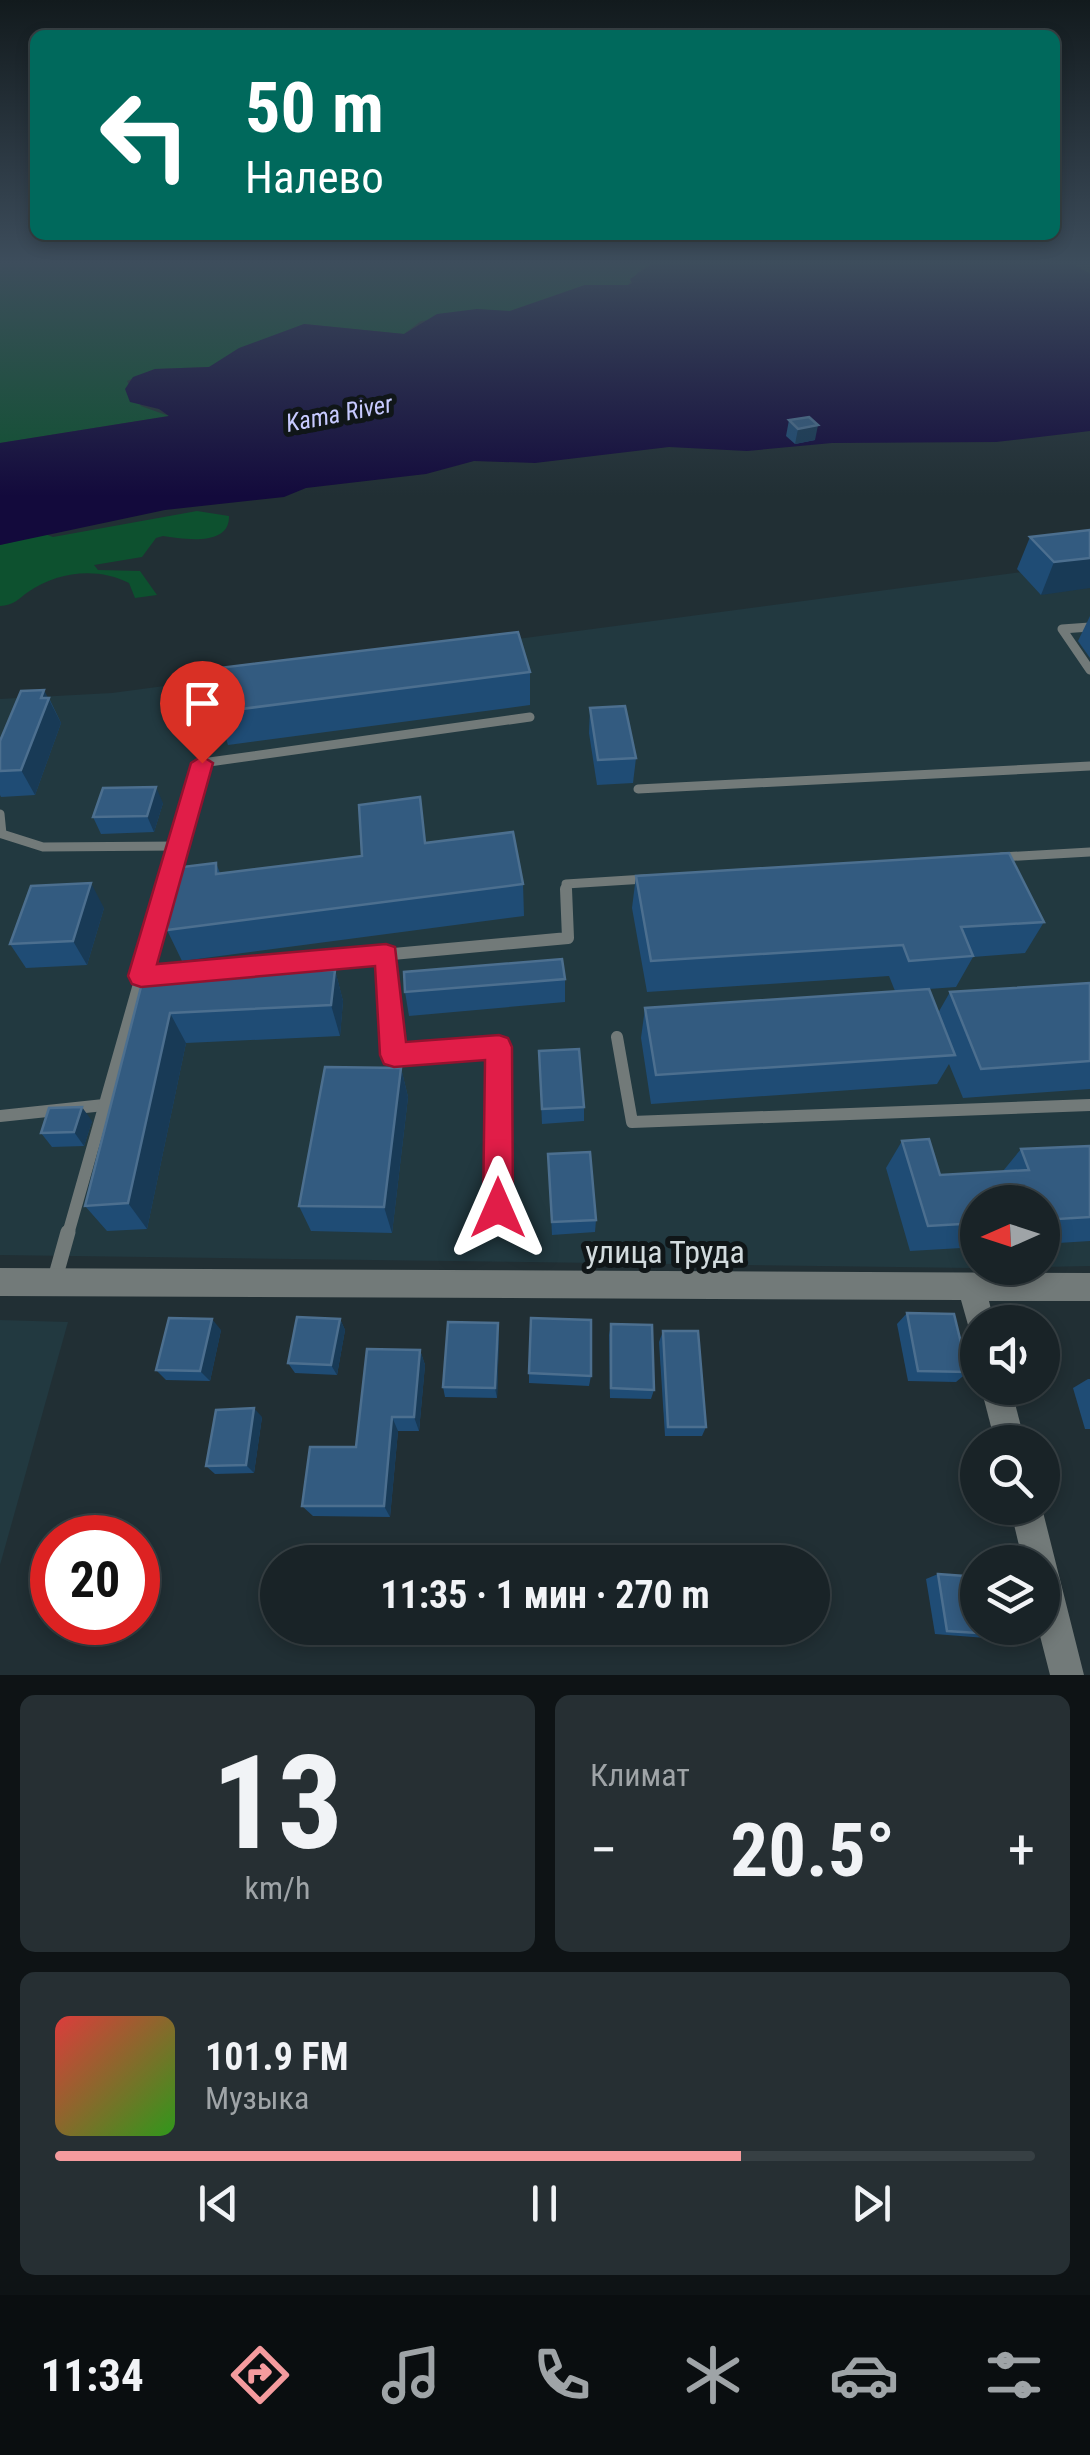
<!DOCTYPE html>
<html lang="ru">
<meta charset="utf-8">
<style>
:root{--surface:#192327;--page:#262f33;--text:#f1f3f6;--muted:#9fa4a7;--line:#374044;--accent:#f59b9e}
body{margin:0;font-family:"Roboto Condensed",sans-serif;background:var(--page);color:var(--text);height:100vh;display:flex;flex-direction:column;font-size:38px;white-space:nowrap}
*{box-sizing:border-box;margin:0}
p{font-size:32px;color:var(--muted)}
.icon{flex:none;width:55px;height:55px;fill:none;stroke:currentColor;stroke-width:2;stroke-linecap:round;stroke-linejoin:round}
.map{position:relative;height:1675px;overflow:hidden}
.sheet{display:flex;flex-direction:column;gap:20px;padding:20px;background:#0e1315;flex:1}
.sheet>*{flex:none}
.hud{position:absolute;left:30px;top:30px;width:1030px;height:210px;border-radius:15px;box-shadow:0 5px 15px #0003,0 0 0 2px var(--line);background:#00695c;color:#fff;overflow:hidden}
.needle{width:65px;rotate:267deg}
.fabs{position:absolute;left:960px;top:1185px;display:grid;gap:20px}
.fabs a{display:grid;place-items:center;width:100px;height:100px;border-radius:50%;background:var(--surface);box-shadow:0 5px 15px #0003,0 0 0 2px var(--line);font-size:50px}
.speed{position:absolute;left:30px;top:1515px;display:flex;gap:20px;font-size:50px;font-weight:700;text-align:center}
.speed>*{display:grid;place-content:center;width:130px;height:130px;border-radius:50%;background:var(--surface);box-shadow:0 5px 15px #0003,0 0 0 2px var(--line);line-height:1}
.speed .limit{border:15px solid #d22;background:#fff;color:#111}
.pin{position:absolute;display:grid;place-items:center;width:85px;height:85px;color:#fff;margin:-102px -42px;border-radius:50% 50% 50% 0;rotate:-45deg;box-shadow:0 0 10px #0007}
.pin .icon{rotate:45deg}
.me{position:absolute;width:110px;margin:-55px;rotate:0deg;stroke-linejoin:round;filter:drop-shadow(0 0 8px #0008)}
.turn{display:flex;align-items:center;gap:35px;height:210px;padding:0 50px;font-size:45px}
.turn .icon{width:130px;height:130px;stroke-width:2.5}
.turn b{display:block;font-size:70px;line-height:85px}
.big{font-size:75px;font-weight:700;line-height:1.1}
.sheet .tile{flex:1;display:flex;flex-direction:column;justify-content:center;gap:15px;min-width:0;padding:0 35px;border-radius:15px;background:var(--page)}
.sheet .dial{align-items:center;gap:0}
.dial b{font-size:130px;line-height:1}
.song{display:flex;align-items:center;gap:30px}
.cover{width:120px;height:120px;border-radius:15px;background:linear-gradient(135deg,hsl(0 70% 55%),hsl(110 70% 35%))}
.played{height:10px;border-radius:5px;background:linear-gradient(90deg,var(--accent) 70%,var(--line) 70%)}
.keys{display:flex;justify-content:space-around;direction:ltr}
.heat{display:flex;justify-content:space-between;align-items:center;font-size:55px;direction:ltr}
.sheet .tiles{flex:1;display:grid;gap:20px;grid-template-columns:1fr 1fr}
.tile:last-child{grid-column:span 2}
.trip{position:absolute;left:260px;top:1545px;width:570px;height:100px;border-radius:50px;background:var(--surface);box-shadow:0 5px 15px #0003,0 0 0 2px var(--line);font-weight:700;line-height:100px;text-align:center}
.tab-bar{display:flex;height:160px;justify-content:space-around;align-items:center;background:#0a0e10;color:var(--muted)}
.tab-bar .icon{width:70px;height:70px}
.tab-bar .current{color:var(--accent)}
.tab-bar b{font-size:45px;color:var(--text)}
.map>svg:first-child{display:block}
.built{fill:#223940}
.green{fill:#0d512f}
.water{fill:#130a3c}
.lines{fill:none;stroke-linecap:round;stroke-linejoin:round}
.lane-far2{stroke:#727a79;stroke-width:9}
.lane-far1{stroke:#727a79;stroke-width:12}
.lane{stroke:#727a79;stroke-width:15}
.street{fill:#727a79;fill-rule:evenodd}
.wall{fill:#1f4c75}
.shaded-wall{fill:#183a56}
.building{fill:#335b80;stroke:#4c6f8f;stroke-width:2.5}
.route{fill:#e11d48;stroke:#92132f;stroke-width:2.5}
.labels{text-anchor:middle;stroke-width:10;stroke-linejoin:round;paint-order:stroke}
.far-water-label{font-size:25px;font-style:italic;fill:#c7cafe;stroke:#101618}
.near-street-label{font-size:32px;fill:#d2dbde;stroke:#101618}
</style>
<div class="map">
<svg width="1090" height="1675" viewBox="0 0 1090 1675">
<rect width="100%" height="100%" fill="#212f34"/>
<g class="built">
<polygon points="1090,563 1090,1266 1043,1267 1042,1202 978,1202 978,1268 1004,1268 973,1268 0,1255 0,699 112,693"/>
<polygon points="0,1320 68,1322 0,1565"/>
</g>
<g class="green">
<polygon points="0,261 656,261 640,270 628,285 585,285 510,311 421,321 404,334 304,324 209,367 155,369 127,381 141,406 169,416 0,443"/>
<path d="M 197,511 L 229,516 C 230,547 183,539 163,536 L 156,538 L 142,557 L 94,565 L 98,570 L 140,571 L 157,595 L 135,598 L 129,583 C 98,567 58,571 28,592 C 17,600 14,605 0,606 L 0,545 L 45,534 L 53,537 Z"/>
</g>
<polygon class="water" points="656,261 1068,261 1090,274 1090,431 996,442 832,443 747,451 669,447 535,463 474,461 426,474 306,488 284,497 165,510 0,545 0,443 169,416 159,409 130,402 125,389 133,377 155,369 209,367 239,348 304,324 404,334 437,314 477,309 510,311 585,285 628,285 632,283 630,279"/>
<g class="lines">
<g class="lane-far2">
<polyline points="1090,627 1062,629 1090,670"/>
<polyline points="638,789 1090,766"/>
<polyline points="0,814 2,834 43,847 178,846"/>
<polyline points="1001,857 1090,852"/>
<polyline points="165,892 202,763 530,717"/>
<polyline points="566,892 566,884 645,879"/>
</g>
<g class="lane-far1">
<polyline points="387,954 394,1055 499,1047 498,1208"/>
<polyline points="141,977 568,938 566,889"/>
<polyline points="617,1037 632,1122 1090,1105"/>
<polyline points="0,1116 104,1105"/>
<polyline points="68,1234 166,889"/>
</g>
<polyline class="lane" points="54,1282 68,1232"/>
<g class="street">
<polygon points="0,1268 1090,1273 1090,1301 989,1301 994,1322 978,1322 978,1335 970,1332 961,1300 0,1296"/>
<polygon points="981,1388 1011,1388 1025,1442 995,1442"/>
<polygon points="1010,1508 1042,1508 1084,1675 1050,1675 1038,1628 1042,1628 1042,1562 1023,1562"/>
</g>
</g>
<g class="wall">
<polygon points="789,420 815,440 795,444 786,436"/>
<polygon points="1090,530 1041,595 1017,569 1030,537"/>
<polygon points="1090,616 1090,658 1078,641"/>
<polygon points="530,672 530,705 228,745 218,712"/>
<polygon points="48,698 49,698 61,723 35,795 1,797 0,795 0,741"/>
<polygon points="590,708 636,758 633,783 597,785 589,733"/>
<polygon points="163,803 154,832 101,834 93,817"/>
<polygon points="426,843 523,884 524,916 182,961 167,930 216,863 220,873 362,856"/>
<polygon points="636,876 1044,922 1025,953 973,957 956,987 929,989 938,1013 950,992 1090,983 1090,1089 963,1098 949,1064 937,1084 651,1104 641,1038 645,1008 895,991 889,976 647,992 632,908"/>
<polygon points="104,908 87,965 26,968 10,944"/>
<polygon points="335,970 343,1001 340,1036 186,1043 147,1229 107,1231 85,1206 143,979"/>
<polygon points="565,979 565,1002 409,1016 405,992"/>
<polygon points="539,1051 584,1107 584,1121 542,1124"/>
<polygon points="401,1068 408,1097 392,1233 311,1231 299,1206"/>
<polygon points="92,1121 84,1146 52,1147 41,1133"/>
<polygon points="902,1141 940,1175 1003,1171 1021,1149 1090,1146 1090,1241 1042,1244 1042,1202 978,1202 978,1247 910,1251 886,1168"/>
<polygon points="548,1154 596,1220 595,1232 552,1235"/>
<polygon points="907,1313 968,1372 956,1382 908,1381 897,1324"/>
<polygon points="340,1319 345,1330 337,1375 295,1373 288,1363"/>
<polygon points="498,1323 499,1334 497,1398 445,1397 443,1387"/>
<polygon points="611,1324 654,1390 651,1399 610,1398 609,1335"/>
<polygon points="221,1330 210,1381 166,1380 156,1370"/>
<polygon points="663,1331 706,1427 702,1436 665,1436 659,1342"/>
<polygon points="420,1350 425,1365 419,1431 398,1431 390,1517 313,1516 302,1506 356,1447"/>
<polygon points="529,1373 591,1376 589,1386 529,1383"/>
<polygon points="1088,1379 1090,1379 1090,1429 1085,1429 1073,1388"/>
<polygon points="262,1417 254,1473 215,1474 206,1466"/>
<polygon points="938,1574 1026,1636 1011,1640 935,1634 926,1579"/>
</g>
<g class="shaded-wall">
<polygon points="818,425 815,440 795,444 798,429"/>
<polygon points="1090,558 1090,588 1041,595 1054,562"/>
<polygon points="44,690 61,723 35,795 21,770"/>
<polygon points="156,787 163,803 154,832 147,816"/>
<polygon points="91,883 104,908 87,965 73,941"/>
<polygon points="335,970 343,1001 340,1036 331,1005"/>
<polygon points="170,1013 186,1043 147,1229 128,1203"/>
<polygon points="401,1068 408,1097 392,1233 384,1207"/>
<polygon points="82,1107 92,1121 84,1146 74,1132"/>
<polygon points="212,1319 221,1330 210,1381 200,1371"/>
<polygon points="340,1319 345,1330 337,1375 331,1365"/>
<polygon points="498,1323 499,1334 497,1398 495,1388"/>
<polygon points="420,1350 425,1365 419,1431 414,1417"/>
<polygon points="254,1408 262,1417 254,1473 246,1465"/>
<polygon points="392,1417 398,1431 390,1517 384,1506"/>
</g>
<g class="building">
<polygon points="809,417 818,425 798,429 789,420"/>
<polygon points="1090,530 1090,558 1054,562 1030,537"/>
<polygon points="518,632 530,672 218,712 219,668"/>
<polygon points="44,690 41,698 49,698 21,770 0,771 0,741 21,691"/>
<polygon points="625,706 636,758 598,760 590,708"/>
<polygon points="156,787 147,816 93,817 103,788"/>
<polygon points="420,797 425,843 513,832 523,884 167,930 174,868 216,863 216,874 362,856 359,805"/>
<polygon points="1009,853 1044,922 961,927 973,956 909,961 903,945 651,961 636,876"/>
<polygon points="91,883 73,941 10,944 31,886"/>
<polygon points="562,959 565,979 405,992 404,972"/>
<polygon points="335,970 331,1005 170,1013 128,1203 85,1206 143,979"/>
<polygon points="1090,983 1090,1061 981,1069 950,992"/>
<polygon points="929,989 955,1055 656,1075 645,1008"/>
<polygon points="579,1049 584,1107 542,1109 539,1051"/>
<polygon points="325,1067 401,1068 384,1207 299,1206"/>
<polygon points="82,1107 74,1132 41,1133 49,1108"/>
<polygon points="929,1139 940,1175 1029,1170 1021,1149 1090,1146 1090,1217 1042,1220 1042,1202 978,1202 978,1223 928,1226 902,1141"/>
<polygon points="590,1152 596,1220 552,1222 548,1154"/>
<polygon points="907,1313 954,1314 968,1372 918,1371"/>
<polygon points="297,1317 340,1319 331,1365 288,1363"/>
<polygon points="169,1318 212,1319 200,1371 156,1370"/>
<polygon points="531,1318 591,1320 591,1376 529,1373"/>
<polygon points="448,1322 498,1323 495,1388 443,1387"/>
<polygon points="611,1324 652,1325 654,1390 611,1388"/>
<polygon points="663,1331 698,1331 706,1427 668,1427"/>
<polygon points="367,1349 420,1350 414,1417 392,1417 384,1506 302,1506 310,1447 356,1447"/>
<polygon points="254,1408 246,1465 206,1466 216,1410"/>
<polygon points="938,1574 978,1577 978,1628 1024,1628 1026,1636 947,1631"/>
</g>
<linearGradient id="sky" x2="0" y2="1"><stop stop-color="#121a1d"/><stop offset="0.53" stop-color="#3d4d5c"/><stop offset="1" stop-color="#3d4d5c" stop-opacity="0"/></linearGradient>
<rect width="1090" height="496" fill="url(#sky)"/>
<polygon class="route" points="202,756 213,763 157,964 386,944 395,947 406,1042 499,1035 508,1038 512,1047 513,1208 509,1219 498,1223 488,1219 483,1208 485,1060 394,1067 384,1064 380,1055 375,966 141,987 132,984 128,976 191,763"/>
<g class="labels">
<g class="far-water-label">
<text transform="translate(339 413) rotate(-11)" y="9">Kama River</text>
</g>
<g class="near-street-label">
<text x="665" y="1263">улица Труда</text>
</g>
</g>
</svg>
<div class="fabs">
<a><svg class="needle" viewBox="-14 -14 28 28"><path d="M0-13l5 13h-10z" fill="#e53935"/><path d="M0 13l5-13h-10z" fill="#9fa4a7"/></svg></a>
<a><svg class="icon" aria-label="sound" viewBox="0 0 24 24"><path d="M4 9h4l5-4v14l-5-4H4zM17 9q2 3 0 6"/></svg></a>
<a><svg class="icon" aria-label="search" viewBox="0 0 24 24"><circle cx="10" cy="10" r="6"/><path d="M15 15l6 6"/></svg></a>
<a><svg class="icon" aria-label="layers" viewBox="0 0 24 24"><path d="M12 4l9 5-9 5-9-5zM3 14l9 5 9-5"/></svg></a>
</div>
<div class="speed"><div class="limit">20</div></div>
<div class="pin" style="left:202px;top:763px;background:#d93025"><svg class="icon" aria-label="arrive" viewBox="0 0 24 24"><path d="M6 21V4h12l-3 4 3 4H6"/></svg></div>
<svg class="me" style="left:498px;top:1208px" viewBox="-20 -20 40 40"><path d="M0-17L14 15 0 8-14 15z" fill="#e11d48" stroke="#fff" stroke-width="4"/></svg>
<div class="trip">11:35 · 1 мин · 270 m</div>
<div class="hud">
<div class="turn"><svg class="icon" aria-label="left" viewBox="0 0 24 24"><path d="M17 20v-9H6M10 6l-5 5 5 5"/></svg><div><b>50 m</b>Налево</div></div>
</div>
</div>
<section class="sheet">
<div class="tiles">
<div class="tile dial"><b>13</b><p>km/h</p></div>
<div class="tile"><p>Климат</p>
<div class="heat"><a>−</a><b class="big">20.5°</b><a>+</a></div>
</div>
<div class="tile">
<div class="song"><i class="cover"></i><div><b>101.9 FM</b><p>Музыка</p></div></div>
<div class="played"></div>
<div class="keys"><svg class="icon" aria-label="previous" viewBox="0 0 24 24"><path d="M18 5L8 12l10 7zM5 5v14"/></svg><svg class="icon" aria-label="pause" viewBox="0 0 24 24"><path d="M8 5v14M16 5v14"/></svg><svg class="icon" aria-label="next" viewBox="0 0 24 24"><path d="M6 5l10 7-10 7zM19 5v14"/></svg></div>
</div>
</div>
</section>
<nav class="tab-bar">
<b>11:34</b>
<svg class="icon current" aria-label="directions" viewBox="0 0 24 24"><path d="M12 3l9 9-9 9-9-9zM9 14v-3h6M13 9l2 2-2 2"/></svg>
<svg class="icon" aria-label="music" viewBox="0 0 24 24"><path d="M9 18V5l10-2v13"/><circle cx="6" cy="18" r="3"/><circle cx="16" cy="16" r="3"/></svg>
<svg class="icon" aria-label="phone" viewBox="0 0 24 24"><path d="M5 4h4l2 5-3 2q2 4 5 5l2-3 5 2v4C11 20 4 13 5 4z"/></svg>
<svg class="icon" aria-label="climate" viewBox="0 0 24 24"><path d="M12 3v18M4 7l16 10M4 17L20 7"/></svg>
<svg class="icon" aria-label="car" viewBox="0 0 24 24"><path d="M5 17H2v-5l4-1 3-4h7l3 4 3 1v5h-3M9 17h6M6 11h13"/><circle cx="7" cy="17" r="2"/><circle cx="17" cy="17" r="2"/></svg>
<svg class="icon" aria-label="filters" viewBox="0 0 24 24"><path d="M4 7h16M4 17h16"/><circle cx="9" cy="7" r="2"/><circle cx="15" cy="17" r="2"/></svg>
</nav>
